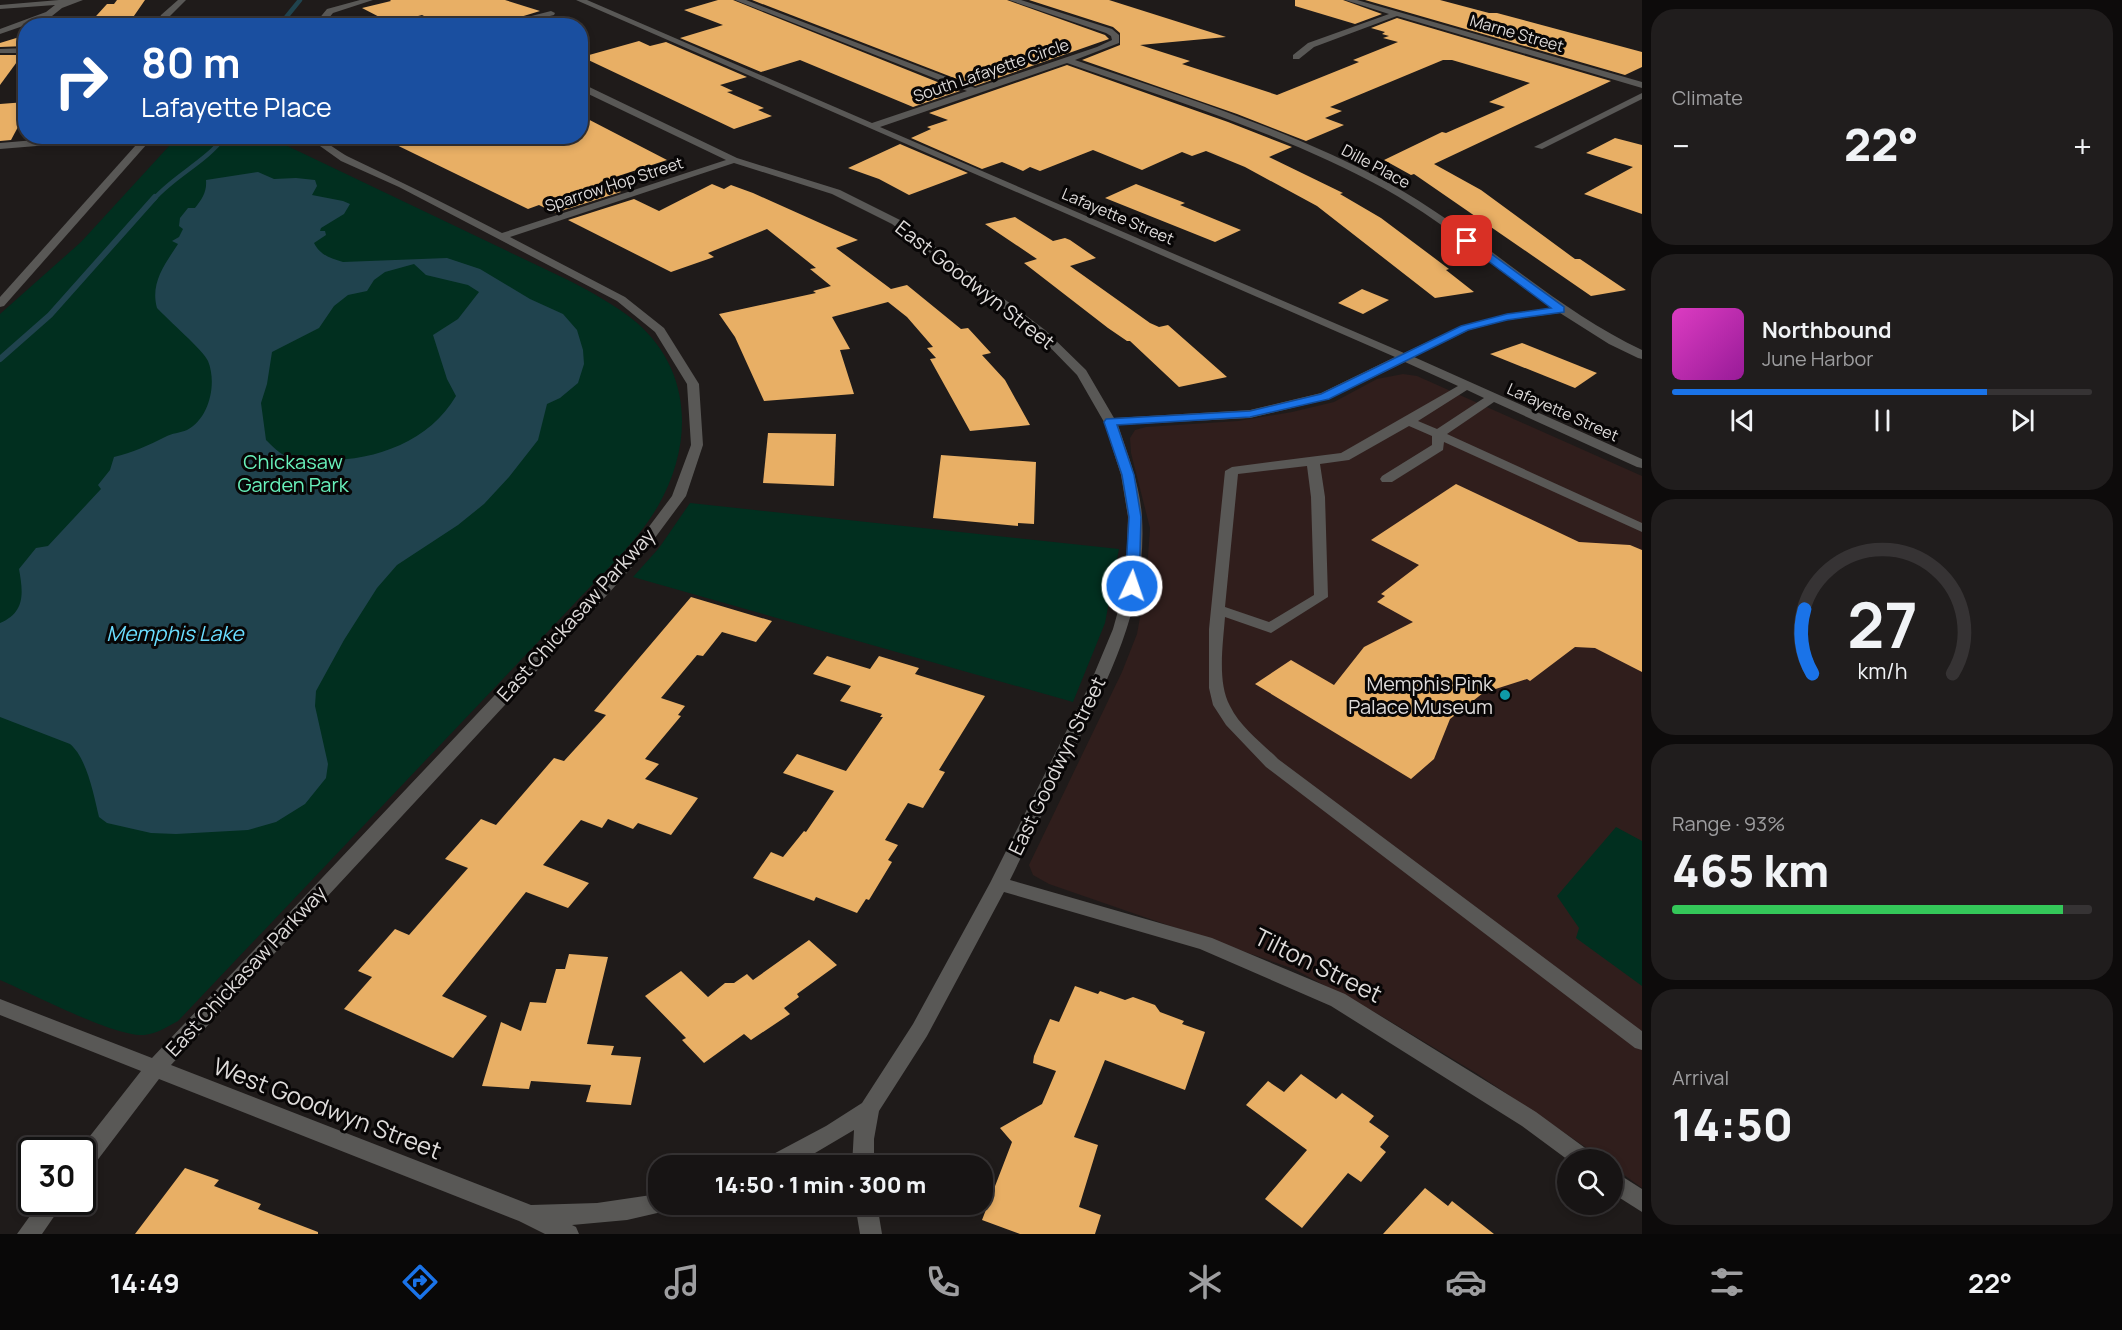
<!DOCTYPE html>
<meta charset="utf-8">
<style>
:root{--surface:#171414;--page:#201d1d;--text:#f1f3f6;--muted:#9e9ea0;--line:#363334;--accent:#1a73e8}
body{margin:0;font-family:Manrope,sans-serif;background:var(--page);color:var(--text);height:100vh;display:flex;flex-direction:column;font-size:22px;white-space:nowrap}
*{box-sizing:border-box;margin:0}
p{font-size:20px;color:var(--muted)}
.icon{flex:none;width:33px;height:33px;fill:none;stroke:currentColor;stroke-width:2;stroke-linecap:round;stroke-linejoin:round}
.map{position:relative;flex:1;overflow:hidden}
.drawer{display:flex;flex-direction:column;gap:9px;padding:9px;background:#0d0b0b;width:480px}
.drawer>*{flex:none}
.banner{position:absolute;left:18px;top:18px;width:570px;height:126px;border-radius:24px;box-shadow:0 3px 9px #0003,0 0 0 2px var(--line);background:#1a4fa0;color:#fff;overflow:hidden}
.controls{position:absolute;left:1557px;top:1149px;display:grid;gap:12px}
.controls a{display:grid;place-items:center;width:66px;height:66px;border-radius:50%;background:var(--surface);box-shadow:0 3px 9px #0003,0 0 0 2px var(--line);font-size:30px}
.speed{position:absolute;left:18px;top:1137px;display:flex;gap:12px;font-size:30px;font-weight:700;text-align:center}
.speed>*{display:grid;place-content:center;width:78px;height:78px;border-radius:50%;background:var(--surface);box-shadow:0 3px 9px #0003,0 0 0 2px var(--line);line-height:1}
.speed .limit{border:3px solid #111;border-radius:9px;background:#fff;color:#111}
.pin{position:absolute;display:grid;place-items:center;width:51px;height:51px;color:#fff;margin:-26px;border-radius:12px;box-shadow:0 3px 9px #0006}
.me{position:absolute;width:66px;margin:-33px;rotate:3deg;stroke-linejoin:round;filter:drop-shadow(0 0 4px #0008)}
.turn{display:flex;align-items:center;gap:21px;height:126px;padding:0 24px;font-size:27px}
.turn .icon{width:78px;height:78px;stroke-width:2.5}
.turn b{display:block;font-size:42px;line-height:51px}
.big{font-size:45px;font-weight:800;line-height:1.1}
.drawer .tile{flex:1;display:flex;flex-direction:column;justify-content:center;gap:9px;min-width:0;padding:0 21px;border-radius:24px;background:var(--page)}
.drawer .dial{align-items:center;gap:0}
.dial svg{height:156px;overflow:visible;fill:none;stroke:var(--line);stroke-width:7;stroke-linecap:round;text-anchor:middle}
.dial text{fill:var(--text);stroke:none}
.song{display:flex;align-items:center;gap:18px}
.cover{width:72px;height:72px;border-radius:9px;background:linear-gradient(135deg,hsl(310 70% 55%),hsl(300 70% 35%))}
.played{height:6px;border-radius:3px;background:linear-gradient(90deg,var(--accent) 75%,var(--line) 75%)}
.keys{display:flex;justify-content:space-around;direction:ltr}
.heat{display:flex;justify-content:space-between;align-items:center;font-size:33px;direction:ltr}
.charge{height:9px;border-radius:4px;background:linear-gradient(90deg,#34c759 93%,var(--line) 0)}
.trip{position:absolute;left:648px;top:1155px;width:345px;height:60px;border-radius:24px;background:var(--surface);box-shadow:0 3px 9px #0003,0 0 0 2px var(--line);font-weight:800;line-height:60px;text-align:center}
.tab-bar{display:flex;height:96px;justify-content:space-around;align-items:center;background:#090808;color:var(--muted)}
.tab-bar .icon{width:42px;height:42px}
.tab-bar .on{color:var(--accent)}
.tab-bar b{font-size:27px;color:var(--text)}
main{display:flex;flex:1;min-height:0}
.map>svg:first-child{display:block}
.commercial{fill:#301e1c}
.green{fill:#012f1f}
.water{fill:#20434e;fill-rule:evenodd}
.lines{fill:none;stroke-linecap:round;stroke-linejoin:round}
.stream-far1{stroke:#20434e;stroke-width:4.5}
.stream{stroke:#20434e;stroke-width:6}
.building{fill:#e8af65}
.minor{fill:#595856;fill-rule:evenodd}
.route{fill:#1a73e8;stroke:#114b97;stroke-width:1.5}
.culture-dot{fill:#0f9aa8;stroke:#080606;stroke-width:2}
.labels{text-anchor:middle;stroke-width:6;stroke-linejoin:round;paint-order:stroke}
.far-street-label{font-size:16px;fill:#dfdcdb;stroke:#080606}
.street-label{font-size:20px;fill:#dfdcdb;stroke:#080606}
.park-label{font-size:20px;fill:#68f1bb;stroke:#080606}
.poi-label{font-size:20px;fill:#dfdcdb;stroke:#080606;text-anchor:end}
.water-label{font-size:21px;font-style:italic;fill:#6addff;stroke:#080606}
.near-street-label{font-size:24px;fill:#dfdcdb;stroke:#080606}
</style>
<main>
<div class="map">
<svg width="1642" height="1234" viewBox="0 0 1642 1234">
<rect width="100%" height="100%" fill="#1f1b1a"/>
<polygon class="commercial" points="1403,374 1417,376 1642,476 1642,1188 1613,1167 1612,1160 1603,1159 1476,1073 1383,1017 1294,969 1049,884 1033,875 1029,865 1122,672 1137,634 1146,585 1150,528 1131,453 1130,438 1135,430 1146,427 1238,421 1292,412 1334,402 1377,379"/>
<g class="green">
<path d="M 277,141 L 570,281 C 593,293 615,305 636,322 C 693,371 693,445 658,506 C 637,542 603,573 574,604 L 178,1021 C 167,1027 156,1034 144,1035 C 114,1037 31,993 0,980 L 0,314 L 81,242 L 170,145 Z"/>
<polygon points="690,503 1119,549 1105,623 1073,702 633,577 659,548"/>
<polygon points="1616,827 1642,841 1642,986 1576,938 1579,928 1557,896"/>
</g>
<path class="water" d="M 258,172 L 274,179 L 296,178 L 315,180 L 317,186 L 312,195 L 343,201 L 350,204 L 344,214 L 321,228 L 320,231 L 325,231 L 326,235 L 314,243 C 320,255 330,258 343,262 L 447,258 L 480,269 L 530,299 L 563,314 L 577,330 L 583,350 L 584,364 L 578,383 L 560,398 L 547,404 L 538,440 L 509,477 L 484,504 L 458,525 L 397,565 L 377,588 L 344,640 L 316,691 L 315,706 L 328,764 L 326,778 L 305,804 L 276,822 L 248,830 L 176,834 L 151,833 L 107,823 L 99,817 C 94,796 87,758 70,744 L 0,717 L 0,623 C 26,612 23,592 19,569 L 36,548 L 48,546 L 101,489 L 98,485 L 110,470 L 114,457 C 132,453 149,445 165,437 C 172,433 180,433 187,430 C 210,418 217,383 208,361 C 204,351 167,319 157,308 C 150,283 165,264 178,244 L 172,241 L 179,237 L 183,229 L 179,226 L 180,218 L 188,208 L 195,208 C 202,199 207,192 206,180 ZM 414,264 L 426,275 L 468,285 L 479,292 L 458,319 L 433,335 L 447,379 L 456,396 C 428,444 369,463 315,460 C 307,459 295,461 288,457 C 280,454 272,446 266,440 L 261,403 L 267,384 L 272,352 L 319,328 L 334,306 L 348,295 L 367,291 L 374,280 L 385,272 Z"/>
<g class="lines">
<g class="stream-far1">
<polyline points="279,26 300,0"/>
<path d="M 154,199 C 175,175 206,162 225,136"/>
</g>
<polyline class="stream" points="0,359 50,315 155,197"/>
</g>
<g class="building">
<polygon points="117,0 145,0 127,26 87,26 107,4 114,4"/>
<polygon points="390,0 505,0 540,11 491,26 444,26 422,15 391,23 362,8 391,1"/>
<polygon points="718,0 733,0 960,91 913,107 800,60 761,72 680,38 723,25 684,10"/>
<polygon points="752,0 1007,0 1105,35 1109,39 975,86"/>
<polygon points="1029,0 1109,0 1226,37 1140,45 1190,61 1182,64 1277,95 1359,62 1353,60 1398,42 1383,38 1389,36 1382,34 1385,32 1371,28 1397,18 1611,81 1434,164 1481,190 1575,259 1580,259 1626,290 1591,296 1414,174 1411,175 1384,160 1442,132 1446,133 1505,107 1489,102 1530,83 1452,60 1443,60 1330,107 1342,111 1325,118 1344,125 1306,141 1237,114 1082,60 1120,45 1120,33 1113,27"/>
<polygon points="1295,0 1343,0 1382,14 1355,24 1295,6"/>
<polygon points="1365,0 1440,0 1489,13 1497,13 1642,52 1642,67 1625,75"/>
<polygon points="556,16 569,21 569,26 521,26"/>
<polygon points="26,35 26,46 0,47 0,43"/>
<polygon points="639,41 650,46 666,42 747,77 720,85 733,91 727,92 764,108 758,110 772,116 734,129 582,57"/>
<polygon points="0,55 22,55 0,85"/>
<polygon points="1067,65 1228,122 1292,147 1269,157 1343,193 1340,194 1381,218 1449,269 1446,270 1474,292 1435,298 1317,206 1245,167 1206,151 1192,156 1182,152 1142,170 1093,150 1040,171 1030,167 1023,171 1002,162 982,169 911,138 931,129 927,127 948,120 929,113"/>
<polygon points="26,102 26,112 11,140 0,141 0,104"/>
<polygon points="580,115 667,160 600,182 621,192 555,213 539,205 528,209 378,136 580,136"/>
<polygon points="1615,138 1642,145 1642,214 1584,194 1633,167 1586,153"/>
<polygon points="900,144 968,173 909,195 879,179 848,168"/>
<polygon points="712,184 724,189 731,185 753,193 858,240 836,248 891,289 907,285 961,329 968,328 991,353 982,355 1005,380 1030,425 970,431 930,359 936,358 927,348 933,347 907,317 888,302 832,317 850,349 840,350 854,394 764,401 735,337 719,314 816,293 813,291 831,286 810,269 816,268 767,229 708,253 714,257 671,272 568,220 634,199 659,211"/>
<polygon points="1136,184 1185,203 1180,205 1241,230 1215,242 1105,198"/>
<polygon points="1015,217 1053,241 1065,238 1070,240 1096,258 1070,266 1150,323 1159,327 1168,325 1227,377 1179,387 1130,341 1127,341 1108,328 1024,263 1037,259 985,224"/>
<polygon points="1362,289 1389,300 1363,314 1338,303"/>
<polygon points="1522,343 1597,373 1575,388 1490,354"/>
<polygon points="768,433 836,434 834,486 763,483"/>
<polygon points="941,455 1036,462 1034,524 1018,523 1018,526 933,518"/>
<polygon points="1456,484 1579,542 1630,545 1642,550 1642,672 1595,648 1575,647 1530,681 1527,679 1483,693 1450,719 1434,759 1411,779 1255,684 1291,660 1334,685 1364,647 1413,622 1377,602 1385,596 1381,594 1419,565 1371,540"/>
<polygon points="691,597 772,621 756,642 722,632 703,656 697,655 661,698 685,706 678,715 681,716 645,759 659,764 645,779 698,798 671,835 638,823 633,829 608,819 602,828 581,820 543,865 589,883 568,908 526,892 442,996 487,1016 453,1058 344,1009 372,977 358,971 395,929 409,935 468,868 445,859 481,819 496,825 554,758 564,761 606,715 594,711"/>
<polygon points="827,656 870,669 879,656 919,668 915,674 985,696 939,770 945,772 923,808 908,803 885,840 898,845 888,860 892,862 869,900 866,899 857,913 816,897 814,901 753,878 771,852 783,857 804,831 806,832 834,791 783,773 797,754 846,771 883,717 880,717 882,714 840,701 851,686 813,674"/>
<polygon points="809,940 837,965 797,994 799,997 784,1008 790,1014 751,1040 744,1034 704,1063 682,1040 686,1038 645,996 681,971 708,997 725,983 734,983 747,974 753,980"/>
<polygon points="569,954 608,957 587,1044 614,1046 611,1055 641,1057 631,1105 586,1102 591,1085 531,1081 529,1089 482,1086 501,1022 521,1031 530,1002 546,1003 556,969 565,969"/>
<polygon points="1075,986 1098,994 1100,991 1125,1000 1133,997 1155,1005 1160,1012 1184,1021 1182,1024 1205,1032 1185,1090 1105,1060 1074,1137 1098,1145 1079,1207 1101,1215 1095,1234 1020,1234 982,1220 1012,1142 1000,1128 1042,1104 1056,1071 1033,1063 1034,1056 1050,1019 1059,1022"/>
<polygon points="1301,1074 1336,1099 1342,1093 1374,1116 1369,1122 1389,1136 1380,1147 1386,1152 1361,1182 1348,1173 1302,1228 1265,1199 1307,1150 1246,1105 1268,1081 1284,1092"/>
<polygon points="185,1168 219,1180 214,1186 261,1204 258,1209 318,1232 318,1234 135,1234"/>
<polygon points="1425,1188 1448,1206 1452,1201 1494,1234 1383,1234"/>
</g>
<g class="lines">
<g class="minor">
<polygon points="59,0 83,0 62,8 52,16 0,34 0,29 46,12 55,5 0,9 0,5"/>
<polygon points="178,0 186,0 168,18 164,26 156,26 161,15"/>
<polygon points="360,0 373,0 333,13 322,26 313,26 327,9"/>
<path d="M 576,0 L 587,0 L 872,123 L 967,91 L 735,0 L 746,0 L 975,88 L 1097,47 L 1112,40 L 1111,36 L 1106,33 L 1009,0 L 1021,0 L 1112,29 L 1119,35 L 1119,43 L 1075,60 C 1182,97 1293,130 1392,185 C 1480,234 1551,307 1642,350 L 1642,359 L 1638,358 L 1609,344 L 1560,313 L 1507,320 L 1469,330 L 1414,357 L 1642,459 L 1642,468 L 1637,467 L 1494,402 L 1447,434 L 1642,523 L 1642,532 L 1444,442 L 1443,450 L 1392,482 L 1382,482 L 1380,479 L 1382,476 L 1432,445 L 1432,436 L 1409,426 L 1349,460 L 1320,464 L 1325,497 L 1328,597 L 1271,633 L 1225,617 C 1223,644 1217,682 1230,706 C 1240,727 1262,743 1278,759 L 1642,1031 L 1642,1050 L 1635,1048 L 1266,767 L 1226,725 L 1213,705 L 1209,688 L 1209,629 L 1225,471 L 1232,467 L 1341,453 L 1458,386 L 1405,362 L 1329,399 L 1250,418 L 1118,425 C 1128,455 1140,485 1142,517 C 1147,603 1112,671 1076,745 C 1054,790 1032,835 1010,880 L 1212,938 L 1345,994 L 1536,1112 L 1592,1153 L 1594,1160 L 1568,1160 L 1522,1126 L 1331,1006 L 1200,949 L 1004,892 L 927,1036 L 879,1111 L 874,1139 L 874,1166 L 852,1166 L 854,1130 L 793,1166 L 761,1166 L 764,1159 L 826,1126 L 862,1103 L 913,1024 L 990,883 L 1090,684 L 1113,629 L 1125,586 L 1126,570 L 1128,517 L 1121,475 L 1104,422 L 1077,375 L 1037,334 L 892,224 L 832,194 L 734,163 L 510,237 L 625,297 L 664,328 L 699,384 L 703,445 L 686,496 L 640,558 L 608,594 L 171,1065 L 531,1205 L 597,1203 L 658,1194 L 658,1204 L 669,1204 L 666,1211 L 627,1220 L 572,1225 L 576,1227 L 579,1234 L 545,1234 L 519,1221 L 159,1079 L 90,1170 L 82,1172 L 82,1150 L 79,1150 L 141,1071 L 0,1015 L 0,999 L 152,1058 L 630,552 L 672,496 L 691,445 L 687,384 L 655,332 L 617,301 L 399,187 L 341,161 L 306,136 C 324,136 335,151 351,158 C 402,182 452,207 502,233 L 726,160 L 580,90 L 580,84 L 583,84 L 737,158 L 840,190 L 900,220 L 1045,330 L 1086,370 L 1114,418 L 1250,410 L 1321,393 L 1395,357 ZM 1067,63 C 1174,101 1285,134 1385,189 C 1445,223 1497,267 1552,308 L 1507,314 L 1461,326 L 1404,353 L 880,127 ZM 1467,390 L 1484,398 L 1437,429 L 1418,421 ZM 1307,466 L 1311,497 L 1314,595 L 1269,622 L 1225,607 L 1238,474 Z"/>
<polygon points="1345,0 1357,0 1642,82 1642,88 1397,16 1314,47 1299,59 1293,59 1293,55 1308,43 1389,14"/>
<polygon points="551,11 555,13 554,15 509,26 493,26"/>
<polygon points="26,48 26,53 0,53 0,49"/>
<polygon points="1642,93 1642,99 1542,149 1534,147"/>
<polygon points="82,136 126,136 122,139 0,149 0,143"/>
<polygon points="144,136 154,136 4,306 0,307 0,297"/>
<polygon points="1612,1170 1642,1189 1642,1212 1612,1193"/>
<polygon points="40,1202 64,1202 42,1234 17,1234"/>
<polygon points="855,1204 877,1204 882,1234 860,1234"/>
</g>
</g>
<polygon class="route" points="1464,239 1471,239 1564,307 1564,312 1507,320 1468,330 1329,399 1250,417 1117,425 1134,475 1141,517 1139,586 1137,589 1127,589 1125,586 1129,517 1122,475 1104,422 1106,419 1250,411 1321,394 1461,326 1507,314 1551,308 1464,243"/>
<circle class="culture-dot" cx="1505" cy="695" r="6"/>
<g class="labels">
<g class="far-street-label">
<text transform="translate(1517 33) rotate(16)" y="6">Marne Street</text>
<text transform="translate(991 70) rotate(-19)" y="6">South Lafayette Circle</text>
<text transform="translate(1376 166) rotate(28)" y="6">Dille Place</text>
<text transform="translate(614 184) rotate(-18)" y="6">Sparrow Hop Street</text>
<text transform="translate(1118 216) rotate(23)" y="6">Lafayette Street</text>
<text transform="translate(1563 412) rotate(24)" y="6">Lafayette Street</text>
</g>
<g class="street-label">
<text transform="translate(975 285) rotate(38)" y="7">East Goodwyn Street</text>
<text transform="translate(576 615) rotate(-48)" y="7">East Chickasaw Parkway</text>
<text transform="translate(1057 766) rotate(-64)" y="7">East Goodwyn Street</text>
<text transform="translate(246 971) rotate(-47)" y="7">East Chickasaw Parkway</text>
</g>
<g class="park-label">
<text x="293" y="469">Chickasaw<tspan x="293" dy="23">Garden Park</tspan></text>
</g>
<g class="poi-label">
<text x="1493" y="691">Memphis Pink<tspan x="1493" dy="23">Palace Museum</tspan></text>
</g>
<g class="water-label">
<text x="175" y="641">Memphis Lake</text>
</g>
<g class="near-street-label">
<text transform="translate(1318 966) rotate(26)" y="8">Tilton Street</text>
<text transform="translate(327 1109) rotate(21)" y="8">West Goodwyn Street</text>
</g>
</g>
</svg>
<div class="controls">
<a><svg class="icon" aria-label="search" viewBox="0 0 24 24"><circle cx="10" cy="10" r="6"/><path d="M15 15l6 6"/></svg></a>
</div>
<div class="speed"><div class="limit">30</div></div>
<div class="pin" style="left:1467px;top:241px;background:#d93025"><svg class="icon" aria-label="arrive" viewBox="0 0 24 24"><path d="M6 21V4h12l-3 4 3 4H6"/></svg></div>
<svg class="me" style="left:1132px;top:586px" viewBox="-20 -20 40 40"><circle r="17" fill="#1a73e8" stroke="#fff" stroke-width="3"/><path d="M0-11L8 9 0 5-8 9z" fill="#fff"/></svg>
<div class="trip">14:50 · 1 min · 300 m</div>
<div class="banner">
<div class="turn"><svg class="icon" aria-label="right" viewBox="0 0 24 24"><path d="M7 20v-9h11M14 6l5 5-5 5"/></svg><div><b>80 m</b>Lafayette Place</div></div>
</div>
</div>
<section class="drawer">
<div class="tile"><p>Climate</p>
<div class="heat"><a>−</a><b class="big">22°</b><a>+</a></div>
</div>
<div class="tile">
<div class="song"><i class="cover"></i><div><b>Northbound</b><p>June Harbor</p></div></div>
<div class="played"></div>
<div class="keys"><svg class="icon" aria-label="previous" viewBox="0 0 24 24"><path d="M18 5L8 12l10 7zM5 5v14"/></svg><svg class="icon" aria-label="pause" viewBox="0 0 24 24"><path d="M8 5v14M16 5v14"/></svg><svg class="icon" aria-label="next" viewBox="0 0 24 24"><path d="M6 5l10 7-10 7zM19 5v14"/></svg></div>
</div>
<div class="tile dial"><svg viewBox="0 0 100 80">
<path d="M14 69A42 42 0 1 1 86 69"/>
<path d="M14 69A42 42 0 0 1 10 36" stroke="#1a73e8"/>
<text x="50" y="56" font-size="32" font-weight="700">27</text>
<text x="50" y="72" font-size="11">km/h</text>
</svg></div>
<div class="tile"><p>Range · 93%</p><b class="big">465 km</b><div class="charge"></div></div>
<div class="tile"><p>Arrival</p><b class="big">14:50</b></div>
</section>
</main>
<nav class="tab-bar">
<b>14:49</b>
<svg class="icon on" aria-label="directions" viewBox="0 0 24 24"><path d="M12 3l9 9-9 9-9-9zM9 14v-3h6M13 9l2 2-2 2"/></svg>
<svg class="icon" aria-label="music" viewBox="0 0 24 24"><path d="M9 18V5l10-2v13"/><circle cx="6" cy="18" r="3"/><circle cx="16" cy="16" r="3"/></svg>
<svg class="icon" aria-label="phone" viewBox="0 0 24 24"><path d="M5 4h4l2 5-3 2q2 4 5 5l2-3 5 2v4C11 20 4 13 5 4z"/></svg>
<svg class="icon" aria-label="climate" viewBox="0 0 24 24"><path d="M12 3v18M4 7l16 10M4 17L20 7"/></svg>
<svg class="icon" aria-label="car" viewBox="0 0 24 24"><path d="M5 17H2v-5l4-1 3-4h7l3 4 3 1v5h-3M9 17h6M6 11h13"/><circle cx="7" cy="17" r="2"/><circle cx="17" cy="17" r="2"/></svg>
<svg class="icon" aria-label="filters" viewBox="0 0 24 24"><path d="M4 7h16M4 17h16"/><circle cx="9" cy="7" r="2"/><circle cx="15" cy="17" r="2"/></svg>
<b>22°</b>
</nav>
